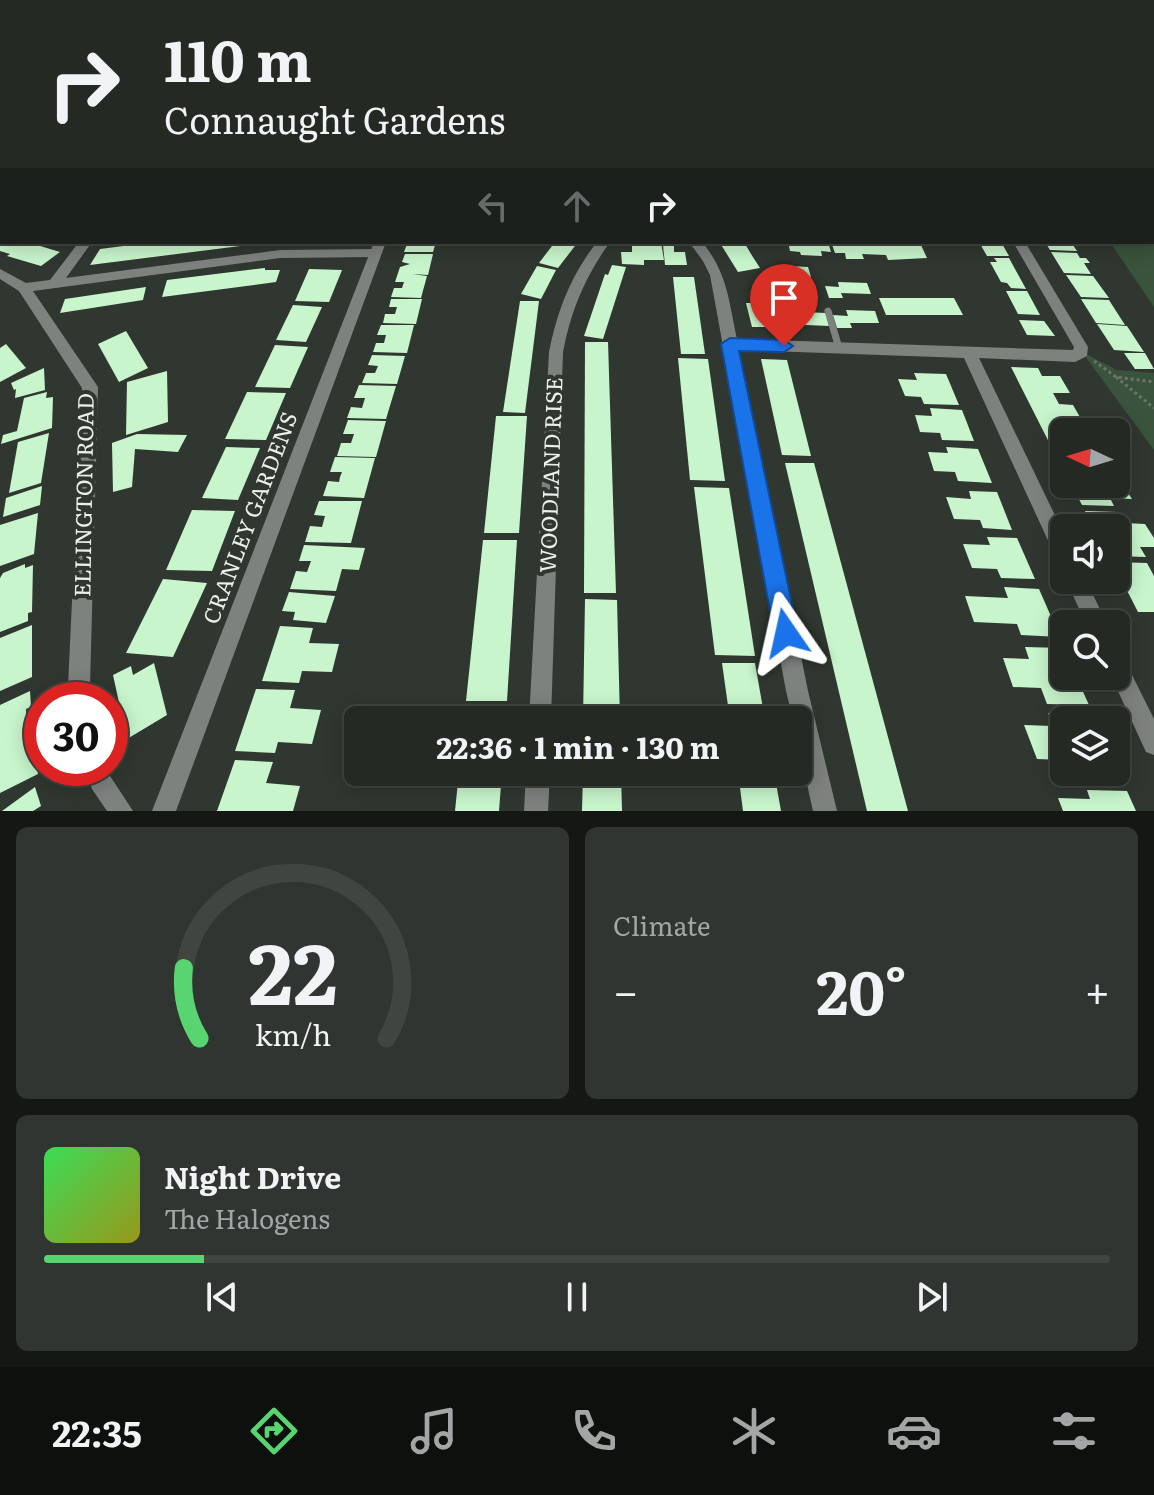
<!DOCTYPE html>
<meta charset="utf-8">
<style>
:root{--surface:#242924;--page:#303531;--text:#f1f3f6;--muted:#a3a6a6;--line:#414541;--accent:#58d570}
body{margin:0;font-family:Literata,serif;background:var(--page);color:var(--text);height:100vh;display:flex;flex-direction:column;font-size:30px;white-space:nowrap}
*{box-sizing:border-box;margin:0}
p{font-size:26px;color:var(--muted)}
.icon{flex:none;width:44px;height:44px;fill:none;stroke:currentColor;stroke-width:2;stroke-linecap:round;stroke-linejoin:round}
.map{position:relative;height:811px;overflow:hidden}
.drawer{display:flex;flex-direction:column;gap:16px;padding:16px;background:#141714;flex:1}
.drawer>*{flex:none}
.guide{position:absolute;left:0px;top:0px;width:1154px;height:244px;box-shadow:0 4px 20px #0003,0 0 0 2px var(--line);background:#242924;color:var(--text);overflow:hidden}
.needle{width:52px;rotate:274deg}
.buttons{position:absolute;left:1050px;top:418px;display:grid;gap:16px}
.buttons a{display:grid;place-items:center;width:80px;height:80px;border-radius:12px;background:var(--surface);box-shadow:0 4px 20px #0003,0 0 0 2px var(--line);font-size:40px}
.speed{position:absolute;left:24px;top:682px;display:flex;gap:16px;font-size:40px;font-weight:700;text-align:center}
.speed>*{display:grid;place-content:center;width:104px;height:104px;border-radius:50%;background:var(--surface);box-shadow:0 4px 20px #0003,0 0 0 2px var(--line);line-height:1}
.speed .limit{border:12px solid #d22;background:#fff;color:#111}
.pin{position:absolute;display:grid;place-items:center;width:68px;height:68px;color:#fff;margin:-82px -34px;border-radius:50% 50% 50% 0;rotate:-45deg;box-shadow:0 0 8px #0007}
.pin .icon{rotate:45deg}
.me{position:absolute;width:88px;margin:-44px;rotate:349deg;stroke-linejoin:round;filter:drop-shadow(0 0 6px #0008)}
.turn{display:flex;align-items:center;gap:28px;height:168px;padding:0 32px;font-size:36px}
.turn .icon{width:104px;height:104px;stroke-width:2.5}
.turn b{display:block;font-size:56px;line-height:68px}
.lanes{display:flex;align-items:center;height:76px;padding:0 32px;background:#0003;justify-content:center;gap:40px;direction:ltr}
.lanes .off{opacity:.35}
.big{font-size:60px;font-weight:700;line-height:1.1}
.drawer .tile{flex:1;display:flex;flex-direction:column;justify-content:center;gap:12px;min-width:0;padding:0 28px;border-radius:12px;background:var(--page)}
.drawer .dial{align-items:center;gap:0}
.dial svg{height:208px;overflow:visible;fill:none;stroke:var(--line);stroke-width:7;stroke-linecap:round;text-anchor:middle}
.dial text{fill:var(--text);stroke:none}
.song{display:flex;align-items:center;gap:24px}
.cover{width:96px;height:96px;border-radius:12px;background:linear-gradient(135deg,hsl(130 70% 55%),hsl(60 70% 35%))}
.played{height:8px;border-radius:4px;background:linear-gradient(90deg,var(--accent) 15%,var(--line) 15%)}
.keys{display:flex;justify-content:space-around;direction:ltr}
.heat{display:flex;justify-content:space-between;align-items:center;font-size:44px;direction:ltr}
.drawer .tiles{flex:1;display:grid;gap:16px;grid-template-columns:1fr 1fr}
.tile:last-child{grid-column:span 2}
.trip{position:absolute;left:344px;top:706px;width:468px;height:80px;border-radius:12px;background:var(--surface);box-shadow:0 4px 20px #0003,0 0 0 2px var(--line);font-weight:700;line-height:80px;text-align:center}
.tabs{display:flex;height:128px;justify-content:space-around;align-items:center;background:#0e100e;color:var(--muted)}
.tabs .icon{width:56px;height:56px}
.tabs .on{color:var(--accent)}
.tabs b{font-size:36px;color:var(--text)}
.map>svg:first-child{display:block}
.green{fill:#3a533c}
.building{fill:#c8f5cc}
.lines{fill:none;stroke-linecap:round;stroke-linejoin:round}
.path-far1{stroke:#6c736c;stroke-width:2;stroke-dasharray:2 2;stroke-linecap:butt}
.path{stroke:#6c736c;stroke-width:3;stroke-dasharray:3 3;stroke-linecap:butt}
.service-far1{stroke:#7e827f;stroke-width:4}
.service{stroke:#7e827f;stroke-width:7}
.minor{fill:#7e827f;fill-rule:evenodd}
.tertiary{fill:#7e827f;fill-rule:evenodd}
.primary{fill:#c7d0c8;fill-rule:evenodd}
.route{fill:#1a73e8;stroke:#114b97;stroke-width:2}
.labels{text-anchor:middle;stroke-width:8;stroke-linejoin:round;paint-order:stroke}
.street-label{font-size:22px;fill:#ebf0eb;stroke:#303730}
</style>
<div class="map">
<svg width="1154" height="811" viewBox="0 0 1154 811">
<rect width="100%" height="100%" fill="#303730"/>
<g class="green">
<polygon points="1152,140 1154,140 1154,307 1110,242 1152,242"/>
<polygon points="1082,352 1117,370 1154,373 1154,450"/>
</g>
<g class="building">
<polygon points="0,242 27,242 60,252 41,266 7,256 10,254 0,251"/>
<polygon points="155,242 256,242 256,244 90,265 100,249"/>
<polygon points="415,242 436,242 433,252 404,252 407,244"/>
<polygon points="555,242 578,242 558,268 539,263"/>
<polygon points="642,242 661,242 664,260 644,260 644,265 622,264 621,252 632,252 632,245 642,245"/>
<polygon points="744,242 751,254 760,268 738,272 720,243"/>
<polygon points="788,242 828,242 831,252 821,251 822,256 801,255 800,252 790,251"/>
<polygon points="831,242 921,245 927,258 888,260 886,255 862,254 864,259 846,259 845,253 835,253"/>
<polygon points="979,242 1001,242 1009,256 987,256"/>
<polygon points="1045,242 1071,242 1077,251 1050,250"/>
<polygon points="663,245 674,245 674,252 685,252 687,265 665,265"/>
<polygon points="1051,252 1077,253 1080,258 1086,258 1090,263 1084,263 1091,274 1064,273"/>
<polygon points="405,254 433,254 428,275 412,274 427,276 421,298 391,297 394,288 402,288 404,282 395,282 400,267 410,264 402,262"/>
<polygon points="994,258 1009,258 1026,289 1011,288 1007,283 1001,282 990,262 997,262"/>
<polygon points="612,265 626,267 603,339 584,336 605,274 608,275"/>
<polygon points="537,266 556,270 541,299 521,294"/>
<polygon points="791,266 808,267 811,277 804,276 812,306 794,305 787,276 794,276"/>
<polygon points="265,268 265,270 280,270 276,282 162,297 167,280"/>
<polygon points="309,269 342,270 329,302 295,301"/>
<polygon points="1066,275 1093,276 1109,298 1081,297"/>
<polygon points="673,277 694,277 705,354 681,354"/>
<polygon points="838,282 867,283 871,294 841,293 843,298 829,298 825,286 839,287"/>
<polygon points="146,287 143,300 60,313 65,299"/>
<polygon points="1006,291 1027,291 1040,315 1018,314"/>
<polygon points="879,298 954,298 963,315 886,315"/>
<polygon points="391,299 422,299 416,324 383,323 385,314 395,314 397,307 389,307"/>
<polygon points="1081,299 1109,300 1125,325 1096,323"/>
<polygon points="520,301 539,301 525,413 503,412"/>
<polygon points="746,303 769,303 771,312 767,312 771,327 752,327"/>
<polygon points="293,305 322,307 306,342 276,340"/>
<polygon points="846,310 875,311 879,323 850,323 852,328 837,328 833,315 848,316"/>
<polygon points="781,311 826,313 829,326 784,324"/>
<polygon points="1019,320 1044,321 1055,336 1027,335"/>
<polygon points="1097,324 1127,326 1144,352 1114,350"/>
<polygon points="381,325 414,325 407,353 373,352 376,343 384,343 386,335 377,335"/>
<polygon points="126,331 148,368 119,382 98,344"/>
<polygon points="585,342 608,342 616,593 584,593"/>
<polygon points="6,344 26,368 0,382 0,348"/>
<polygon points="275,345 308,347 290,388 255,387"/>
<polygon points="1124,353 1145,353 1154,369 1135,369"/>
<polygon points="372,355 405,356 397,384 362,383 366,373 375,373 378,366 368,365"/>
<polygon points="678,358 708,359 725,481 690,480"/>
<polygon points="761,359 787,360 811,456 782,455"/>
<polygon points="1011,367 1038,368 1042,376 1060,376 1070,393 1053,393 1059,404 1073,405 1084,424 1067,423 1072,432 1064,432 1064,462 1059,462"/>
<polygon points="44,368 45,390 15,398 16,389 14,390 11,383"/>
<polygon points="167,371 168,422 126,435 127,382"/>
<polygon points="914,373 946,374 959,405 924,404 921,397 905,396 898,379 917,380"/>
<polygon points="359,385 396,386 386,419 347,418 351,407 362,408 365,398 354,398"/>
<polygon points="47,392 46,398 53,397 52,428 1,444 3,435 17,431 24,398"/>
<polygon points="247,392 286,393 266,440 225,439"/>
<polygon points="930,408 962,410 974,441 942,440 940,433 920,432 915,415 932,416"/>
<polygon points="496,416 527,416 519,533 484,533"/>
<polygon points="348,420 386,421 376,457 337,456 341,443 351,443 354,434 343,434"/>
<polygon points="49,433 41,483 9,493 18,442"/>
<polygon points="137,434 187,435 178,452 135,449 132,487 113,492 112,443"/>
<polygon points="226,447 260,448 238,500 202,498"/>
<polygon points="946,447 978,449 992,483 958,481 955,472 934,471 928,452 948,453"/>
<polygon points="335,457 375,458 364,498 323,496 328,481 339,482 340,477 342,472 330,472"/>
<polygon points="785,463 814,463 908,811 867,811"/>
<polygon points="1116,475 1132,499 1110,498 1114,506 1082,505 1071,484 1116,484"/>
<polygon points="42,486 40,505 3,517 6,498"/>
<polygon points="694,487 729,488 755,656 715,655"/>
<polygon points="969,491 997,492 1012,530 983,528 980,520 954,519 946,497 971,499"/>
<polygon points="319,501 362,501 351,543 305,542 310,526 322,527 325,516 314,515"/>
<polygon points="192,510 235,511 212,571 166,570"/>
<polygon points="1085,511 1118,512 1124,523 1145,524 1154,538 1154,547 1140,547 1146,557 1116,556 1116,528 1094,528"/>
<polygon points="38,513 34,554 0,566 0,525"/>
<polygon points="987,537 1017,538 1035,579 1001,578 997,569 972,568 963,544 990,545"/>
<polygon points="483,540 517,540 507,701 466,701"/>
<polygon points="304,545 365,548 359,570 342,569 336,591 290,589 296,571 307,572 311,561 299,561"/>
<polygon points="1116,562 1147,563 1154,576 1154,612 1138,612 1116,569"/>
<polygon points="25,564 25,568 33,565 32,612 28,613 28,621 0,632 0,578 3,573"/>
<polygon points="163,579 207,583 173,657 126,653"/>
<polygon points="1004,587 1039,589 1060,637 1021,635 1017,624 974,622 965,596 1008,598"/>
<polygon points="289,592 335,596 326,623 293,620 295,612 282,611"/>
<polygon points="585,599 617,600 620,720 583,720"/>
<polygon points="32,625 32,677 0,691 0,638"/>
<polygon points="280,626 313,628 309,643 339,644 332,672 302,671 299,683 262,681"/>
<polygon points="1025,647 1064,648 1064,676 1076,676 1089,705 1047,704 1041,688 1013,687 1003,658 1029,659"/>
<polygon points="154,663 167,715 127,739 113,675 131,666 133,675"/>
<polygon points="722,663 755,663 765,720 730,720"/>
<polygon points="256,689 295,690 290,708 321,710 312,744 278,742 275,753 235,751"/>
<polygon points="30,691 31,707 26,709 27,753 36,749 38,774 0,793 0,705"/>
<polygon points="465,709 506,709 505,720 464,720"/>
<polygon points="1048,713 1090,714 1092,720 1064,720 1064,760 1037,759 1024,725 1053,726"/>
<polygon points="235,760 273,762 266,783 300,786 293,811 217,811"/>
<polygon points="459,772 502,772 499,811 455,811"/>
<polygon points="583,772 621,772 622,811 582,811"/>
<polygon points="738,772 774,772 781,811 743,811"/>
<polygon points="1068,772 1115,772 1121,785 1073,784"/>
<polygon points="35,787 41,806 33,811 2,811"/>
<polygon points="1087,790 1127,791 1136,811 1063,811 1058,798 1090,799"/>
</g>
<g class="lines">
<g class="path-far1">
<polyline points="910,0 915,2"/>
<polyline points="118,2 125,0"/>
<polyline points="1154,179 1154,185"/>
</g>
<g class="path">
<polyline points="1094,361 1116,377 1154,382"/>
<polyline points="1116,377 1154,408"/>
</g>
<polyline class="service-far1" points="993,0 998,2"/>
<polyline class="service" points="828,311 839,348"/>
<g class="minor">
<rect x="445" y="0" width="8" height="2"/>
<rect x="1152" y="81" width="2" height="6"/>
<rect x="0" y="93" width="2" height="6"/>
<rect x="0" y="128" width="2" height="6"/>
<polygon points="2,186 2,195 0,196 0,187"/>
<polygon points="79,242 92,242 66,278 280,250 376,249 382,253 376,257 280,258 33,291 98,387 90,686 93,700 71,700 68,686 82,388 19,291 0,279 0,269 26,283 50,280"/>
<path d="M 597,242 L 610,242 C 585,277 571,310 563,352 L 551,720 L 529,720 L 549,352 C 557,311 571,275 597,242 Z"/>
<path d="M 689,242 L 702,242 C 727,272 729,301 737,339 L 1073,350 L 1074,347 L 1013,242 L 1025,242 L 1088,347 L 1087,356 L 1075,362 L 979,358 L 1064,534 L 1064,563 L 1057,560 L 964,358 L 739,350 L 808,691 L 837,811 L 813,811 L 798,744 L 798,720 L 793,720 L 786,691 L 710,275 L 703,261 Z"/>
<polygon points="1066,580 1086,580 1107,624 1086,624"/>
<polygon points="1116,653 1123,657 1154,719 1154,755 1146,752 1111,676 1116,676"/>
<polygon points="85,768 109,768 110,776 133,811 107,811 92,789"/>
<polygon points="526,772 550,772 548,811 524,811"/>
</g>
<g class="tertiary">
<polygon points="597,0 605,0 607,2 599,2"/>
<polygon points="374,242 386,242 176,811 152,811"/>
</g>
<g class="primary">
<polygon points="32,0 48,0 31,2"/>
<rect x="0" y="10" width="2" height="6"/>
</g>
</g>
<polygon class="route" points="730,338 784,340 793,346 784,352 739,351 798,633 794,641 786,644 778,641 774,633 721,344"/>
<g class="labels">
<g class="street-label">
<text transform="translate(551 475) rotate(-88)" y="8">WOODLAND RISE</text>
<text transform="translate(84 495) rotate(-89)" y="8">ELLINGTON ROAD</text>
<text transform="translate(250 518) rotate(-69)" y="8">CRANLEY GARDENS</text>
</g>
</g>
</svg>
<div class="buttons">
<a><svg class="needle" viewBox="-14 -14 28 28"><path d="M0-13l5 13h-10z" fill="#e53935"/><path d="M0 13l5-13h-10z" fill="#a3a6a6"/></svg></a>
<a><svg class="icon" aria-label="sound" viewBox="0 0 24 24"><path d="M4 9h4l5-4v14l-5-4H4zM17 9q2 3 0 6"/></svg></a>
<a><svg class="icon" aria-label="search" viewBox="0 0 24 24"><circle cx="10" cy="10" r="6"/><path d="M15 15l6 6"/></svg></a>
<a><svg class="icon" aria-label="layers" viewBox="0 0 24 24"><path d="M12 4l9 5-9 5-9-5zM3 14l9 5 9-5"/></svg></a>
</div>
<div class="speed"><div class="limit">30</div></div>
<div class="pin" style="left:784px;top:346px;background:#d93025"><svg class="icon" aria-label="arrive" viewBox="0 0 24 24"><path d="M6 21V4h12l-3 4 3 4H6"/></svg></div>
<svg class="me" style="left:786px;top:633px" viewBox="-20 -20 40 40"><path d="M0-17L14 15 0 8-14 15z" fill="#1a73e8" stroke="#fff" stroke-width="4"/></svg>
<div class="trip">22:36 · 1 min · 130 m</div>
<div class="guide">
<div class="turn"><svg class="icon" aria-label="right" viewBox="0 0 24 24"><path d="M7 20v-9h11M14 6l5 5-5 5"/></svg><div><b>110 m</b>Connaught Gardens</div></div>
<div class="lanes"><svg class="icon off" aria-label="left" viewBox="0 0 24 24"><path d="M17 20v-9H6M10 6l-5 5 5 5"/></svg><svg class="icon off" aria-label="ahead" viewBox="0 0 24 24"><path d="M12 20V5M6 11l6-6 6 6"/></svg><svg class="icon" aria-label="right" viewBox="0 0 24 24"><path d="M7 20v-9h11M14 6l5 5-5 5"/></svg></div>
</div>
</div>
<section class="drawer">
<div class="tiles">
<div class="tile dial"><svg viewBox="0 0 100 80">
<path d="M14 69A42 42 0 1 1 86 69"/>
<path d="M14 69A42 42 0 0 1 8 42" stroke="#58d570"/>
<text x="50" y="56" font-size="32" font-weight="700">22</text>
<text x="50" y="72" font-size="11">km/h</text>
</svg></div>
<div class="tile"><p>Climate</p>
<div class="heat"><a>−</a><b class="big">20°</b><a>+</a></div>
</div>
<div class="tile">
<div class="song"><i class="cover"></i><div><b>Night Drive</b><p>The Halogens</p></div></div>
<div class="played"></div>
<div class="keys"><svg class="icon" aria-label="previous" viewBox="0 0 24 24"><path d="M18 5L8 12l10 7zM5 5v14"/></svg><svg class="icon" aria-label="pause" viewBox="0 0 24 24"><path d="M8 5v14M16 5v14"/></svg><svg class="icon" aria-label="next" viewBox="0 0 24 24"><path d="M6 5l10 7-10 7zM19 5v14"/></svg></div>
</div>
</div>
</section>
<nav class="tabs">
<b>22:35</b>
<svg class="icon on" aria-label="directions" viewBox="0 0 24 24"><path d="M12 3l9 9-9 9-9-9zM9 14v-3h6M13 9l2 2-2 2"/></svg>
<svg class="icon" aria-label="music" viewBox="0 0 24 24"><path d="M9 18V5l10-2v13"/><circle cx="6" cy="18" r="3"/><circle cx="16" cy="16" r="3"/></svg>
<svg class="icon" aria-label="phone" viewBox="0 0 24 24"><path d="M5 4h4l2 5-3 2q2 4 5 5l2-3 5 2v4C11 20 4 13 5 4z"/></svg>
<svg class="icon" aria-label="climate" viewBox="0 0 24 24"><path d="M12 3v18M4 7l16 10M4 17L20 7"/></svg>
<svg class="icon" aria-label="car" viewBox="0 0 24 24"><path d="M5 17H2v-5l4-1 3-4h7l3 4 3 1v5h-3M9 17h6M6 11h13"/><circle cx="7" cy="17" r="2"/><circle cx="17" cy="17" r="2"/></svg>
<svg class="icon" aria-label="filters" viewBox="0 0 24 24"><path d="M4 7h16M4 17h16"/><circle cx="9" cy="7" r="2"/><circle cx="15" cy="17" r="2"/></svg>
</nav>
